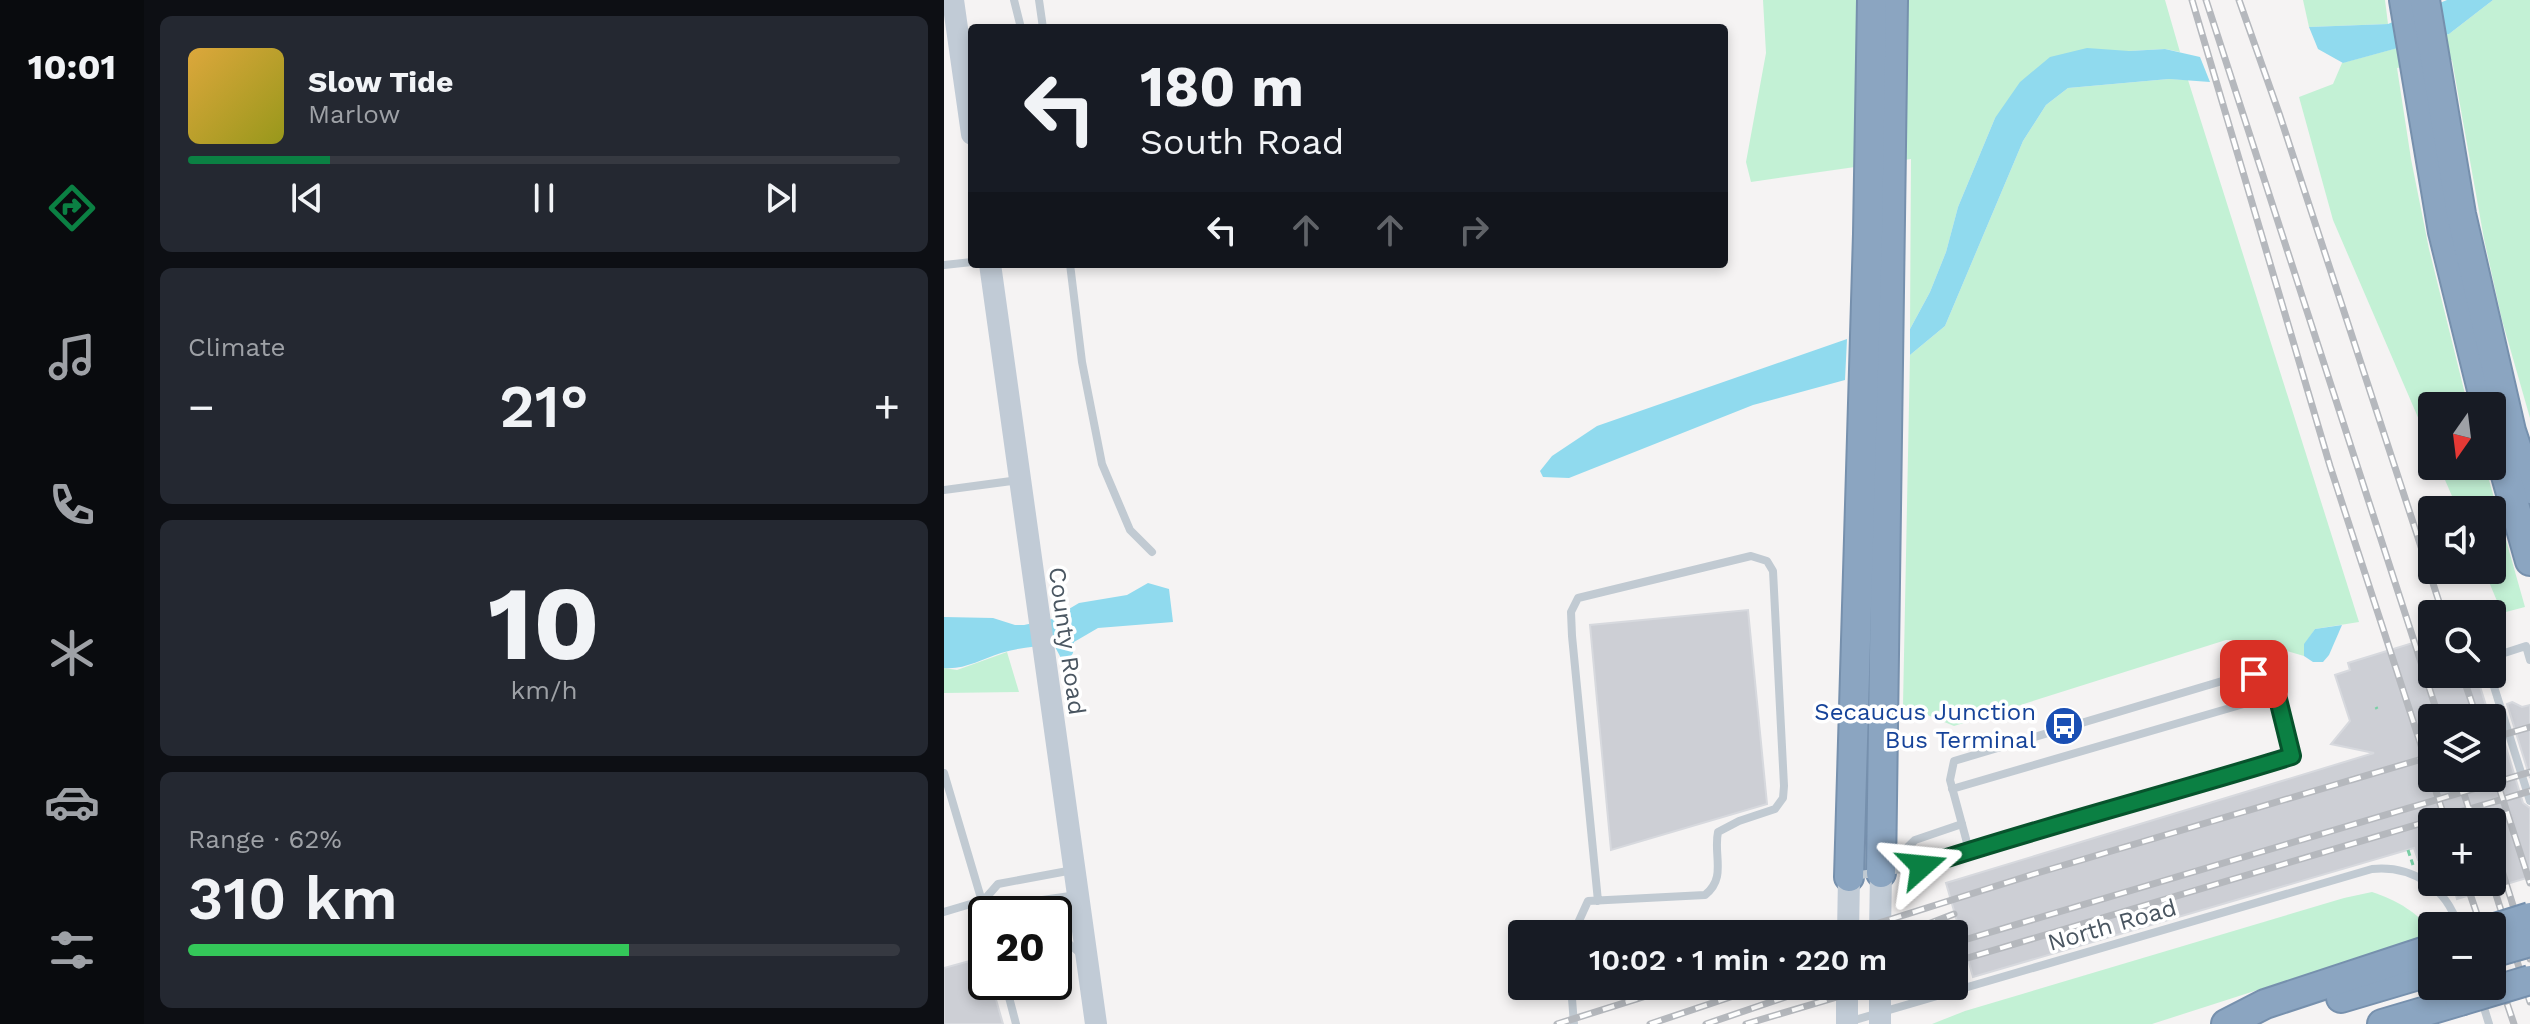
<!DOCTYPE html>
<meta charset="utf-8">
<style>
:root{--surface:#171b24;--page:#242831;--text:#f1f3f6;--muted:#9ea1a6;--line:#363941;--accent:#0b8043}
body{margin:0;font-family:"Work Sans",sans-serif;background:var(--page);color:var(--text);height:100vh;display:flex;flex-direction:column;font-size:30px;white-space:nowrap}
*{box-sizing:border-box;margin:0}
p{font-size:26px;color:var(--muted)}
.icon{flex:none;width:44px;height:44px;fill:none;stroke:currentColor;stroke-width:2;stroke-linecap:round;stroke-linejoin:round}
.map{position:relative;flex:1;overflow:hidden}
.sheet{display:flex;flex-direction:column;gap:16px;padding:16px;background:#0d0f14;width:800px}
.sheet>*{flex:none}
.guide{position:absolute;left:24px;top:24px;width:760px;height:244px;border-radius:8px;box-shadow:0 4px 12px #0003;background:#171b24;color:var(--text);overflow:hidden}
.needle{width:52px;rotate:194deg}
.fabs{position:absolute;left:1474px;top:392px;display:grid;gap:16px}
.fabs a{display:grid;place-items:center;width:88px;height:88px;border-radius:8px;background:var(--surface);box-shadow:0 4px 12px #0003;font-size:40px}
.speed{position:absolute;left:24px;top:896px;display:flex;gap:16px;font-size:40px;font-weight:700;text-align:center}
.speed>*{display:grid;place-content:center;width:104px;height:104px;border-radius:50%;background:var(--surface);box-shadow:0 4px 12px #0003;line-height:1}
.speed .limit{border:4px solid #111;border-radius:12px;background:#fff;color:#111}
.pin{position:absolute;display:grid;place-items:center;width:68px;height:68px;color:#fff;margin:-34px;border-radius:16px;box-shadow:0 4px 12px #0006}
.me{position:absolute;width:88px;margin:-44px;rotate:72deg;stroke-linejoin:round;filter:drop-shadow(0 0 6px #0008)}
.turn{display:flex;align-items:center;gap:28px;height:168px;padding:0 40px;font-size:36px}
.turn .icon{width:104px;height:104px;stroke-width:2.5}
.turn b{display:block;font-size:56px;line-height:68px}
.lanes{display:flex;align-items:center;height:76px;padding:0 40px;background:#0003;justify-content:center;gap:40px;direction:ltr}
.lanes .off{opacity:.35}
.big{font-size:60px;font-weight:600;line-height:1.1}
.sheet .tile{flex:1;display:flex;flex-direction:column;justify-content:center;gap:12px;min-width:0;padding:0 28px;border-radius:12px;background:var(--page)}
.sheet .dial{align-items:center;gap:0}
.dial b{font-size:104px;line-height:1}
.song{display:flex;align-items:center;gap:24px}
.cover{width:96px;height:96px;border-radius:12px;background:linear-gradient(135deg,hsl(40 70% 55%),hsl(60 70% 35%))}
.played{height:8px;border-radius:4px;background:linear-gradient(90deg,var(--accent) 20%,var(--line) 20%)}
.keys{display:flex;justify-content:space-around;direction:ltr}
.heat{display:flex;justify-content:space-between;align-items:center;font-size:44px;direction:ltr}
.charge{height:12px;border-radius:6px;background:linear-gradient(90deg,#34c759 62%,var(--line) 0)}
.trip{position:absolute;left:564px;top:920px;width:460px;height:80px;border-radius:8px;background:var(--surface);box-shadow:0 4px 12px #0003;font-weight:600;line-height:80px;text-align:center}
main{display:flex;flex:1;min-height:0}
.tab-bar{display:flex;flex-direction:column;width:144px;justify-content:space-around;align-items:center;background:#090b0e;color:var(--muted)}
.tab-bar .icon{width:56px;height:56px}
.tab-bar .current{color:var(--accent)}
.tab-bar b{font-size:36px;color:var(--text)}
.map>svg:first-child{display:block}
.green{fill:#c3f1d5}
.water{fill:#90daee}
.building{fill:#cdcfd5;stroke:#d7d9de;stroke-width:2}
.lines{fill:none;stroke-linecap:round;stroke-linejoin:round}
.motorway-casing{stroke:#7690ad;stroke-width:32}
.path{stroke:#7ad0a6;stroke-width:3;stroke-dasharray:6 4;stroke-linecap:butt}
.service{stroke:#c1cad2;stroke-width:8}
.secondary{stroke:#c1cbd6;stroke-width:22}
.motorway{stroke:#8ba5c1;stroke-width:28}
.rail-casing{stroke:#b5b8bd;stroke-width:7}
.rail{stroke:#fff;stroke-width:4;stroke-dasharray:12;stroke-linecap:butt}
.motorway-bridge-casing{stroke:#7690ad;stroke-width:32;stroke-linecap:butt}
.motorway-bridge{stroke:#8ba5c1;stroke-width:28}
.route-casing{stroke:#07532c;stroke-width:20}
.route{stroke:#0b8043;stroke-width:14}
.labels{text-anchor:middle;stroke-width:7;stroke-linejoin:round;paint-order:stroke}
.street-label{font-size:24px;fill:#4a5661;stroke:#fff}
.transit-label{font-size:24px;fill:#164399;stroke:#fff;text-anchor:end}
</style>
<main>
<nav class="tab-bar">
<b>10:01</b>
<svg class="icon current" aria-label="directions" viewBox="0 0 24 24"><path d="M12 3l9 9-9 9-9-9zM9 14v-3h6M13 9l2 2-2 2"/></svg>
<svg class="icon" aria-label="music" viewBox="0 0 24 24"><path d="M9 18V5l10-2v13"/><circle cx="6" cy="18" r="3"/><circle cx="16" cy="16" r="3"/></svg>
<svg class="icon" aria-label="phone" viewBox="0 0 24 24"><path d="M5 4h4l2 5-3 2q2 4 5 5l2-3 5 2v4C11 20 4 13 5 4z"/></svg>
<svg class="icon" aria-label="climate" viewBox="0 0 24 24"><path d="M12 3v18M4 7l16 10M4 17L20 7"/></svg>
<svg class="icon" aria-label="car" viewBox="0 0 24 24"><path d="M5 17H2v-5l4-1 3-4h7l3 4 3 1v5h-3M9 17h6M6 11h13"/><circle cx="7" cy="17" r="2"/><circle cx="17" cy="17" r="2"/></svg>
<svg class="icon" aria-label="filters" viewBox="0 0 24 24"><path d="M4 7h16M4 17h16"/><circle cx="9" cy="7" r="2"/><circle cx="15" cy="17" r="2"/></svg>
</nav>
<section class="sheet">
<div class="tile">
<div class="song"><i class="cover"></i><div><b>Slow Tide</b><p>Marlow</p></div></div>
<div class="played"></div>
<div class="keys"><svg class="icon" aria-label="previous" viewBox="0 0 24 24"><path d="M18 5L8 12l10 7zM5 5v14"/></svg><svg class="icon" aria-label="pause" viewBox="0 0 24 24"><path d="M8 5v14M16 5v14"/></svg><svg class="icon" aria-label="next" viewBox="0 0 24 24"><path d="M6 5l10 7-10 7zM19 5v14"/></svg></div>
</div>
<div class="tile"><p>Climate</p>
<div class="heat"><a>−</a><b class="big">21°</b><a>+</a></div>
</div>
<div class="tile dial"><b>10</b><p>km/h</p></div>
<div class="tile"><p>Range · 62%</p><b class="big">310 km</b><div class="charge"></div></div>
</section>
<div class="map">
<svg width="1586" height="1024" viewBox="0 0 1586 1024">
<rect width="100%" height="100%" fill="#f5f3f3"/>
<g class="green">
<polygon points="819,0 1221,0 1236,52 1221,49 1185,51 1051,118 1014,207 1002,252 986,292 966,329 967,159 807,182 802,162 822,53"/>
<polygon points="1359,0 1441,0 1444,24 1365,27"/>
<polygon points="1549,0 1586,0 1586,418 1558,320 1540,239 1508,60 1453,68 1467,159 1485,249 1524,406 1488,406 1488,450 1389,220 1355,97 1389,84 1398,63 1505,34"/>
<polygon points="1225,79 1244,80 1415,622 1371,629 1361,644 1360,656 1308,641 1282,640 1010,726 959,705 966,355 1001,326 1079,141 1102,105 1124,88"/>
<polygon points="1495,466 1541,466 1581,607 1558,613 1540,570 1548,570 1548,510 1514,510"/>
<polygon points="63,652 75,692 0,693 0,668 13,670"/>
<path d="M 1428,892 C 1452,900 1476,913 1488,934 L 1208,1024 L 988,1024 L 1021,1011 L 1400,898 Z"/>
</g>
<g class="water">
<polygon points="1503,0 1549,0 1505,34 1399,63 1374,49 1365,27 1444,24"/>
<polygon points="1143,48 1185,51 1221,49 1256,57 1266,82 1225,79 1124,88 1102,105 1079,141 1001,326 966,355 966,329 986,292 1002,252 1014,207 1051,118 1076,82 1106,57"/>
<polygon points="903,339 901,380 809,405 625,478 599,477 596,471 608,456 653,426"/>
<path d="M 204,583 L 225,589 L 229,622 L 154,628 L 130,642 L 129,653 L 125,659 L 117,658 L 110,645 C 92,646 74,648 57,653 C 38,659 20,670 0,668 L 0,617 L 49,618 L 71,625 L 80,625 L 108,619 L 135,603 L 183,595 Z"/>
<polygon points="1398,625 1385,655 1379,662 1369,662 1360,656 1360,644 1371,629"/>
</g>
<g class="building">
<polygon points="804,610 823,804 667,850 646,625"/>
<polygon points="1488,637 1488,674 1532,674 1546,718 1488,718 1488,778 1548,778 1550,708 1579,803 1586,808 1586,877 1513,899 1508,882 1548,882 1548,822 1488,822 1488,866 1474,860 1470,848 1029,977 1002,883 1430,753 1387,744 1406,721 1391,675 1406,670 1404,663"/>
<polygon points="1568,702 1578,707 1586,705 1586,778 1563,704"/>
<polygon points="40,957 42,982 47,982 59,1024 0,1024 0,968"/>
</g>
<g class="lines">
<defs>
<g id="motorway">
<polyline points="1460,0 1499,232 1542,406"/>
<polyline points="1481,0 1517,214 1567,431 1586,489"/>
<polyline points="1557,458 1586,561"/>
<polyline points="937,873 949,0"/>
<polyline points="905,877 924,234 928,0"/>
<polyline points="1397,998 1488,971"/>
<polyline points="1282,1024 1321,1004 1488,949"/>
<polyline points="1438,1024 1516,1001"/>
</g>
</defs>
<use href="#motorway" class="motorway-casing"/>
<g class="path">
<polyline points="1432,707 1433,709"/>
<polyline points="1464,850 1469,865"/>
</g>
<g class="service">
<polyline points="70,0 77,28"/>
<polyline points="95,0 99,28"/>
<polyline points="126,264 138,362 158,464 186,530 208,552"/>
<polyline points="0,265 28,262"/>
<polyline points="0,490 75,480"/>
<polyline points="1548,657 1582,646 1586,660"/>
<polyline points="1546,674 1586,801"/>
<polyline points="0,773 42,915"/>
<polyline points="1008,789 1334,694"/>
<polyline points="943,867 971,840 1018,824"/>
<path d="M 909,876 L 978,866 L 1035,847 L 1219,796 L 1348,756 L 1331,687 C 1325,678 1315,674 1305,673 L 1010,761 L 1006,780 L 1025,850"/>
<polyline points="40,900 57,906 133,895"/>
<polyline points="72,905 87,914"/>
<polyline points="0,912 40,900 54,884 129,870"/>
<polyline points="110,931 137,954"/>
<path d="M 629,934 L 644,901 L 761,895 C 783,878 769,855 774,832 L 795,821 L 831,809 L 839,798 L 840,786 L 829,571 L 823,561 L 807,556 L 634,598 L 627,612 L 628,636 L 654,901"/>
<polyline points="61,982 72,1024"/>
<polyline points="627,986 630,1024"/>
<polyline points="1537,998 1545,1024"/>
<path d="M 904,1022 L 1428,869 C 1468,865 1503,888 1514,926"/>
</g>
<g class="secondary">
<polyline points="9,0 28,134"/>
<polyline points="46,264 152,1024"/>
<polyline points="904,934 905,877"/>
<polyline points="936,934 937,873"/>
<polyline points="903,1024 903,986"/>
<polyline points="936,1024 936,986"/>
</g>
<use href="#motorway" class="motorway"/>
<defs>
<g id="rail">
<polyline points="1248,0 1386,466 1502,822"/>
<polyline points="1262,0 1495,718"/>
<polyline points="1295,0 1336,116 1499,614"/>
<polyline points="1518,674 1533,718"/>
<polyline points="1548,738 1586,727"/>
<polyline points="1548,766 1586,883"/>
<polyline points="1515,778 1529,822"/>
<polyline points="1548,839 1586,959"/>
<polyline points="1522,882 1537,926"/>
<polyline points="1548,882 1586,1002"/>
<polyline points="900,934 1090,874 1488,756"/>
<polyline points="958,934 1010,914"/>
<polyline points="1010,943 1586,772"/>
<polyline points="1548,959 1570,1024"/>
<polyline points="1010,962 1586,791"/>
<polyline points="613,1024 734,986"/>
<polyline points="706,1024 819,986"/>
<polyline points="762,1024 874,986"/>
<polyline points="802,1024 930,986"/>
</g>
</defs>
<use href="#rail" class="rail-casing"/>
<use href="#rail" class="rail"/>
<defs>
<g id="motorway-bridge">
<polyline points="1548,929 1586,917"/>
<polyline points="1548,953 1586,942"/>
<polyline points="1516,1001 1586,980"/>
</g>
</defs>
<use href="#motorway-bridge" class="motorway-bridge-casing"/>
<use href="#motorway-bridge" class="motorway-bridge"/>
</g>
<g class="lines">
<defs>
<path id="route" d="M 978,866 C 1100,826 1225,794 1348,756 L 1331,687 L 1322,679 L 1310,674"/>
</defs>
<use href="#route" class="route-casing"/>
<use href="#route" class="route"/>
</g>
<defs>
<symbol id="bus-disc" viewBox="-11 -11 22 22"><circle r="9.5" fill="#1a4fb4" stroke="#fff"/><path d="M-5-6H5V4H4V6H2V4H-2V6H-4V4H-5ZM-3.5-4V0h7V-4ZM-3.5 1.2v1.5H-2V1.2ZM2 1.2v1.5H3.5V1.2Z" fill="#fff"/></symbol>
</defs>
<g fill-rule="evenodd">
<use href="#bus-disc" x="1098" y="704" width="44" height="44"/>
</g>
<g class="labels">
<g class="street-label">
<text transform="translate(123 641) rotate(82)" y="8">County Road</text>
<text transform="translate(1168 925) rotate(-16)" y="8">North Road</text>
</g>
<g class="transit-label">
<text x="1092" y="720">Secaucus Junction<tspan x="1092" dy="28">Bus Terminal</tspan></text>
</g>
</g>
</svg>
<div class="fabs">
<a><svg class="needle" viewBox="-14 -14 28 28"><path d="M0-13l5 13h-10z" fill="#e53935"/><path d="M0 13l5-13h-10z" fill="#9ea1a6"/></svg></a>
<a><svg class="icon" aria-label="sound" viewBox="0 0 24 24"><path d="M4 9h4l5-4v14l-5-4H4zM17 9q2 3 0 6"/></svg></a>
<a><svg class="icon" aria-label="search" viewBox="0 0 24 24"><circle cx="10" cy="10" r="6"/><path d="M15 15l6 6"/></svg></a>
<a><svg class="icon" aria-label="layers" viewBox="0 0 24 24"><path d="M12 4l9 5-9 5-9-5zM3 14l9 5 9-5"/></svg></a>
<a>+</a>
<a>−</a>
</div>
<div class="speed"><div class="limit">20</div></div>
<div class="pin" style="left:1310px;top:674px;background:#d93025"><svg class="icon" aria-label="arrive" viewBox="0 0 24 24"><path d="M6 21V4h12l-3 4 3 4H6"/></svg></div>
<svg class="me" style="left:978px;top:866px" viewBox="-20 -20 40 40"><path d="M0-17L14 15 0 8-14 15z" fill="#0b8043" stroke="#fff" stroke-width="4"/></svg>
<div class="trip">10:02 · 1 min · 220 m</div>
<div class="guide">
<div class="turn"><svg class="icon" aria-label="left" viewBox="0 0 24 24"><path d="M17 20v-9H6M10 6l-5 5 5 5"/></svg><div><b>180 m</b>South Road</div></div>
<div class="lanes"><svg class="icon" aria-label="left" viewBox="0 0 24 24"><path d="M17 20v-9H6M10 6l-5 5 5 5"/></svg><svg class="icon off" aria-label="ahead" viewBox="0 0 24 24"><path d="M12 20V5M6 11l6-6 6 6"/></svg><svg class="icon off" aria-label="ahead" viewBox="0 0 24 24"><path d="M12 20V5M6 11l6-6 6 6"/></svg><svg class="icon off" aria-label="right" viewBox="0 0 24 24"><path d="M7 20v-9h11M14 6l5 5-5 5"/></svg></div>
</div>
</div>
</main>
